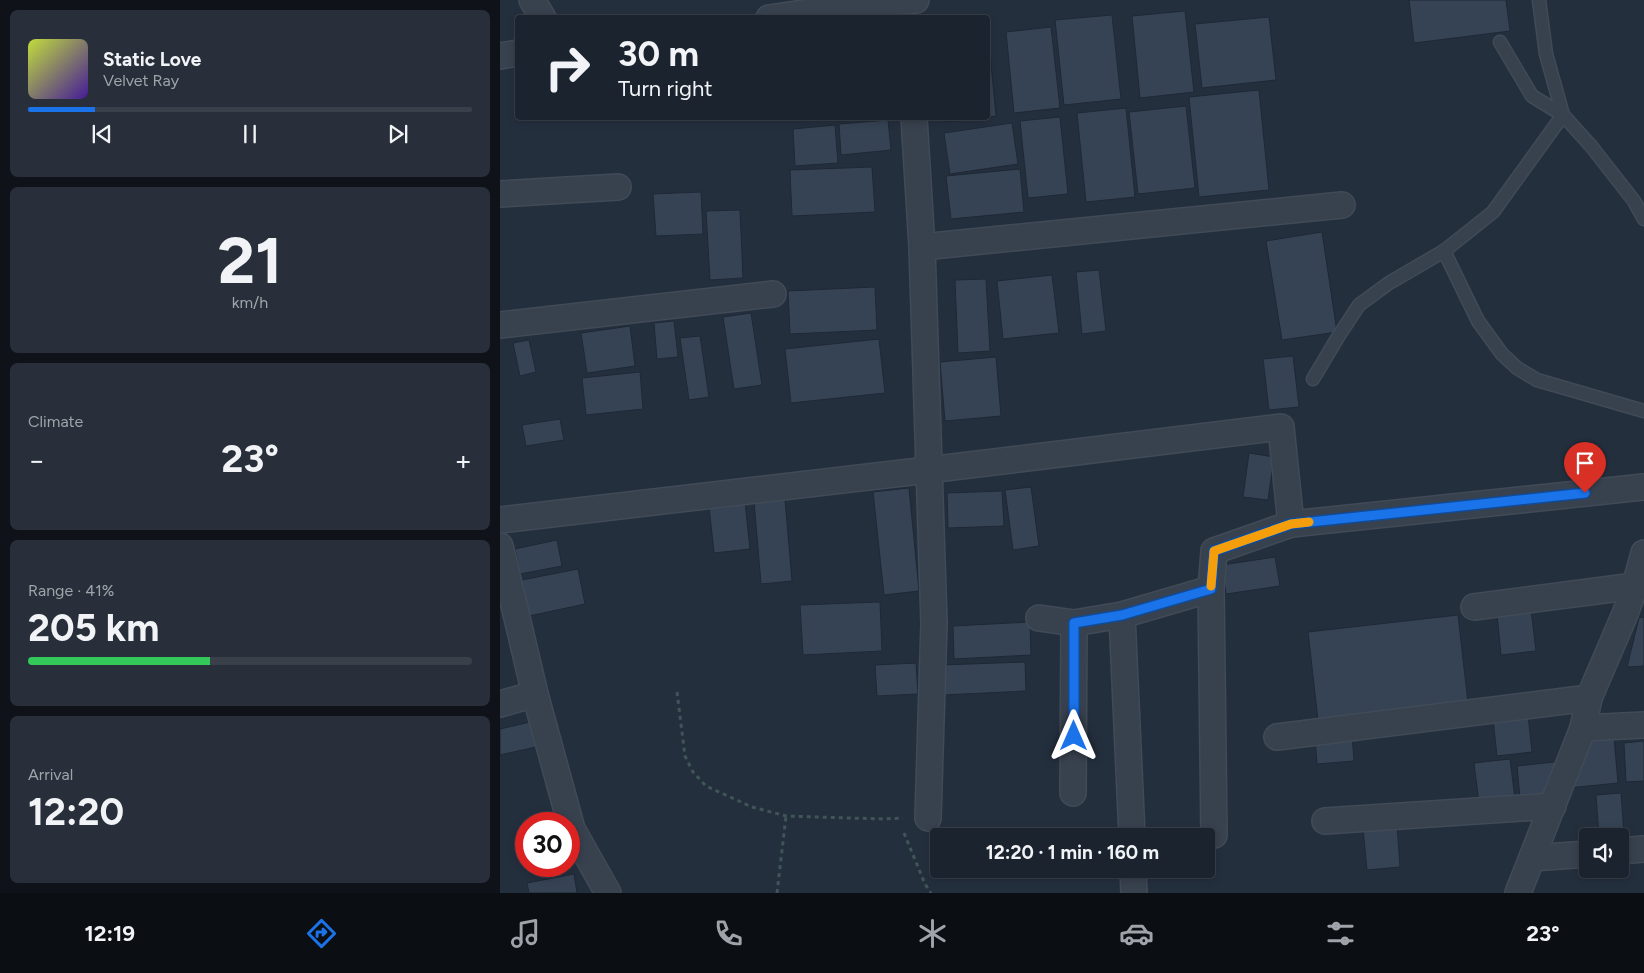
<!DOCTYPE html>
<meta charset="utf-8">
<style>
:root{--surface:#1b232e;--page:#282f3a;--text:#f1f3f6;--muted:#a0a4aa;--line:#39404a;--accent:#1a73e8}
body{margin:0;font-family:Figtree,sans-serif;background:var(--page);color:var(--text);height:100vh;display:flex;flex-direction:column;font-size:19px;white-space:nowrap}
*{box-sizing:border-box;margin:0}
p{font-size:16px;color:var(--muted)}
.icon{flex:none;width:28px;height:28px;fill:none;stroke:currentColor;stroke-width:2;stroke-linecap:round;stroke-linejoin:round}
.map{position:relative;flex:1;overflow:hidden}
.panel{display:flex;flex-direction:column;gap:10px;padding:10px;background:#0f1319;width:500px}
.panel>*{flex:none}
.top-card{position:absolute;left:15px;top:15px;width:475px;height:105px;border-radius:5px;box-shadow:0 2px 8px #0003,0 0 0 1px var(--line);background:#1b232e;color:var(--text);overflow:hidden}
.fabs{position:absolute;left:1079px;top:828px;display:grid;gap:10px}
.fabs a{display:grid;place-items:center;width:50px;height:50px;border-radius:5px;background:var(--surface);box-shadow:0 2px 8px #0003,0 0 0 1px var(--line);font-size:25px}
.speed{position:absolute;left:15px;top:812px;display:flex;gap:10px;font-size:25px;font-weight:700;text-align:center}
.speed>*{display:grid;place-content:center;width:65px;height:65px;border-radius:50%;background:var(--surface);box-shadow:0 2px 8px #0003,0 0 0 1px var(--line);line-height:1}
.speed .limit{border:8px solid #d22;background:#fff;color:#111}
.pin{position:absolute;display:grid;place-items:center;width:42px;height:42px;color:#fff;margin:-51px -21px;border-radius:50% 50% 50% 0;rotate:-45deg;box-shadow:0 0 5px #0007}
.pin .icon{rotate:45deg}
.me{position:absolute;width:55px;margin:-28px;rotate:0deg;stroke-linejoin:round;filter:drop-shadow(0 0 4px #0008)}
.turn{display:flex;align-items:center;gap:18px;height:105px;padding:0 20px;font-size:22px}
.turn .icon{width:65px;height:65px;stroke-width:2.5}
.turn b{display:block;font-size:35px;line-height:42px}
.big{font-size:38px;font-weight:700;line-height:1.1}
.panel .widget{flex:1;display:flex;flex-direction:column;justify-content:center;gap:8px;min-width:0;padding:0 18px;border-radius:8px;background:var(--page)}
.panel .dial{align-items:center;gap:0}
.dial b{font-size:65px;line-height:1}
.song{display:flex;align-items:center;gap:15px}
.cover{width:60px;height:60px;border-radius:8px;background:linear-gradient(135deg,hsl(70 70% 55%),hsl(260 70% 35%))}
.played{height:5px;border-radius:2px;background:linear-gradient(90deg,var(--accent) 15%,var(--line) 15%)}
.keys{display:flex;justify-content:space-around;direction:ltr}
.heat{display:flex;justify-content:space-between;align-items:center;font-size:28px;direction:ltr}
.charge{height:8px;border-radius:4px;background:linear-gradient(90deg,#34c759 41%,var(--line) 0)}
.trip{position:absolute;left:430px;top:828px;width:285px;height:50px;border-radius:5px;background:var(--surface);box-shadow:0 2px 8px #0003,0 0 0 1px var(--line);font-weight:700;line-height:50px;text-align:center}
.dock{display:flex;height:80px;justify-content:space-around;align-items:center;background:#0b0e12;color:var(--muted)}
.dock .icon{width:35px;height:35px}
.dock .on{color:var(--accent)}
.dock b{font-size:22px;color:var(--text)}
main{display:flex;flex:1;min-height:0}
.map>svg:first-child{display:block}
.building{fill:#364354;stroke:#1f2835}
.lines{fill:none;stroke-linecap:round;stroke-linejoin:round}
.service-casing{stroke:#414a57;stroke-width:15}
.minor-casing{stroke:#414a57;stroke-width:28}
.path{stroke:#3f5557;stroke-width:3;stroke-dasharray:4 4;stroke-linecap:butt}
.service{stroke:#38414e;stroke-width:12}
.minor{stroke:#38414e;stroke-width:25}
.route-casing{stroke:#114b97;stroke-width:12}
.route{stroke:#1a73e8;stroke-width:9}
.slow{stroke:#f59e0b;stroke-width:9}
</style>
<main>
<section class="panel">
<div class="widget">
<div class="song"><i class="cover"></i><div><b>Static Love</b><p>Velvet Ray</p></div></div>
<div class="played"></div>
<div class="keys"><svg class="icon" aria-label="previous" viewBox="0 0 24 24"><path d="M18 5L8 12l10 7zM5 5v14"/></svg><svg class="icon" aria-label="pause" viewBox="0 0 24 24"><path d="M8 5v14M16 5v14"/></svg><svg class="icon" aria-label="next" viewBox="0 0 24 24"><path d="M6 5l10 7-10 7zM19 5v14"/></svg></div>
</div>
<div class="widget dial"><b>21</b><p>km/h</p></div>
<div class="widget"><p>Climate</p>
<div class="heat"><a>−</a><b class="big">23°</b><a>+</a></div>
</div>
<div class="widget"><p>Range · 41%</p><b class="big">205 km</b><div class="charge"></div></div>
<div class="widget"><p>Arrival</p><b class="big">12:20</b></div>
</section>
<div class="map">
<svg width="1144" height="893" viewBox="0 0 1144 893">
<rect width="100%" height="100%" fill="#242f3e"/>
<g class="building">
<polygon points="909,0 1006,0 1010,31 914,43"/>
<polygon points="685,11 694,92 640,98 632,16"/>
<polygon points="612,15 621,99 564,105 555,20"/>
<polygon points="769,17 776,80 702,88 695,24"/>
<polygon points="551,27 560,108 514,113 506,32"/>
<polygon points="488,32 496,116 488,117"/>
<polygon points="759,90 769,190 699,197 689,97"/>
<polygon points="686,106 695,188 638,194 629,112"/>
<polygon points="626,108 635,197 586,202 577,113"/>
<polygon points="560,117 568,194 528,198 520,121"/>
<polygon points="337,118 391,118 338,121"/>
<polygon points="442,118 482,118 443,122"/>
<polygon points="388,120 391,150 341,155 339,124"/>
<polygon points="512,123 518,164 450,174 444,133"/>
<polygon points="335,125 338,163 295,166 293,129"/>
<polygon points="372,167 375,212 292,216 290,170"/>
<polygon points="520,169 524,212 451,219 446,176"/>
<polygon points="201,192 203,234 156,236 153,194"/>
<polygon points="240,210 243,278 210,280 206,211"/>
<polygon points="822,232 837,332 782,340 766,241"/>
<polygon points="599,270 606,331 582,334 576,272"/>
<polygon points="552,275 559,333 503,339 497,281"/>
<polygon points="486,279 490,351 458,353 455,280"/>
<polygon points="375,287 377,330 290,334 288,291"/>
<polygon points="251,313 262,385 234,389 223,317"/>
<polygon points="174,321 178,357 157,359 154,323"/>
<polygon points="130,326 135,366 87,373 81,333"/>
<polygon points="200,336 209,397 189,400 180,338"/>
<polygon points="379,339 385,393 291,403 285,349"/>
<polygon points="29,340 36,372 20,376 13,343"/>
<polygon points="793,356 799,407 769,410 763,359"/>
<polygon points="496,357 501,416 445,421 440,362"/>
<polygon points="140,372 143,409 86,415 82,378"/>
<polygon points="60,419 64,440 26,446 22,425"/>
<polygon points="749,453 774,457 768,500 743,497"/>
<polygon points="531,487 539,546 513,550 505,490"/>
<polygon points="409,488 419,591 384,595 373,492"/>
<polygon points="502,491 504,526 448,528 447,493"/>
<polygon points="285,499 292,581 261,584 254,502"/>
<polygon points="245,502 250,549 214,553 209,506"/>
<polygon points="57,540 62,566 20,574 15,549"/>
<polygon points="775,557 780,586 726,594 722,565"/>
<polygon points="78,569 85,604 29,616 22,580"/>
<polygon points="380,602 382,651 303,655 300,605"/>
<polygon points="1031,610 1036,651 1001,655 997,614"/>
<polygon points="958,615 968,703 818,720 808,632"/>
<polygon points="1144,617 1144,666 1127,667 1139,618"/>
<polygon points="530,622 531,655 454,659 453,626"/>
<polygon points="525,662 526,691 443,695 442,665"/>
<polygon points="416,663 418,694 377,696 375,665"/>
<polygon points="1028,715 1032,752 997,756 993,719"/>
<polygon points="30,722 36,747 0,755 0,729"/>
<polygon points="852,734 854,761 817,764 815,738"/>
<polygon points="1114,737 1118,783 1068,788 1087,739"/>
<polygon points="1144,741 1144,781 1126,782 1124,743"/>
<polygon points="1010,759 1015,799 979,803 974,763"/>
<polygon points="1063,761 1053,795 1020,798 1017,766"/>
<polygon points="1121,793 1124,834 1099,836 1096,795"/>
<polygon points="897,825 900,867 867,870 863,828"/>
<polygon points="74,874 77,893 29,893 27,883"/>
</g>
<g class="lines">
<defs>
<g id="service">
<polyline points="1000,42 1032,96 1063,115 1091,146 1134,201 1144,219"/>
<polyline points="944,251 978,321 1002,354 1017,368 1037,380 1144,411"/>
<polyline points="813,379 838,337 859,305 889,283 944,251 993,212 1063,115 1046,54 1039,0"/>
</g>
<g id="minor">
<polyline points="32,0 43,18"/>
<polyline points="269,18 373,3 416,0"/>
<polyline points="0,56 18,53"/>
<polyline points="414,118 422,247 434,623 428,818"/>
<polyline points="0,194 118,187"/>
<polyline points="422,247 842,205"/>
<polyline points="0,325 273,294"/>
<polyline points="0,520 428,470 781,427 791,524"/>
<polyline points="0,546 35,694 72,829 108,893"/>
<polyline points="711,589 714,835"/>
<polyline points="974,607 1135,586"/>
<polyline points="622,615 632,836"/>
<polyline points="539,618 574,623 622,615 711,589 714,551 791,524 1144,487"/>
<polyline points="0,704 35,694"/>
<polyline points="1083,728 1144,725"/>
<polyline points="777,737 1089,698"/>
<polyline points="573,793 574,623"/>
<polyline points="825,821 1053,806"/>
<polyline points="1120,851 1144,849"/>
<polyline points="1032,858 1088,854"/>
<polyline points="633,869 634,893"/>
<polyline points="1018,893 1083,728 1089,698 1125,614 1135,586 1144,553"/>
</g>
</defs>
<use href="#service" class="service-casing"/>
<use href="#minor" class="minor-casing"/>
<g class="path">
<polyline points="177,692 185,756 193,772 206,786 252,807 286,816 383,819 403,818"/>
<polyline points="404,833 425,884 431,893"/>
<polyline points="277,893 286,816"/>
</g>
<use href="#service" class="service"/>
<use href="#minor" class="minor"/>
</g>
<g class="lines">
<defs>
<polyline id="route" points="574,736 574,623 622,615 711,589 714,551 791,524 1085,493"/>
</defs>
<use href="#route" class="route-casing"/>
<use href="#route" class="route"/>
<polyline class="slow" points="711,586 714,551 791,524 809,522"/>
</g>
</svg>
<div class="fabs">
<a><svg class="icon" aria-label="sound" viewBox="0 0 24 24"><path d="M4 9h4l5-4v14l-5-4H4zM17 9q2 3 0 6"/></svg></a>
</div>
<div class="speed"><div class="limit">30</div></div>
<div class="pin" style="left:1085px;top:493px;background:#d93025"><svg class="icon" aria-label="arrive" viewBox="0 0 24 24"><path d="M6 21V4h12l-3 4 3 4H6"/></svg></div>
<svg class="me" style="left:574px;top:736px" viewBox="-20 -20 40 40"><path d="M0-17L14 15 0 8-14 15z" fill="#1a73e8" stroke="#fff" stroke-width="4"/></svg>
<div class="trip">12:20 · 1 min · 160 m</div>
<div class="top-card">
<div class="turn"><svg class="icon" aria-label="right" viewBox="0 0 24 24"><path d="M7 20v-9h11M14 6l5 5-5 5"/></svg><div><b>30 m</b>Turn right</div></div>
</div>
</div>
</main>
<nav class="dock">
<b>12:19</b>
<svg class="icon on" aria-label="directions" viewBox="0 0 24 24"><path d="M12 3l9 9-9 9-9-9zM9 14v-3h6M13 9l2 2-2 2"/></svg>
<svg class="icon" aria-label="music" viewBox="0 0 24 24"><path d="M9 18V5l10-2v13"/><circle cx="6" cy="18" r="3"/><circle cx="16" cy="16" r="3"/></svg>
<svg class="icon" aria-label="phone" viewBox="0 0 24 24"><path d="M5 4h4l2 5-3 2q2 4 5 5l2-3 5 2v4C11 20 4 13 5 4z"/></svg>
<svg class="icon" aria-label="climate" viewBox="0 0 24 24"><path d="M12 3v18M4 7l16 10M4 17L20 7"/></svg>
<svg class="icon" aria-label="car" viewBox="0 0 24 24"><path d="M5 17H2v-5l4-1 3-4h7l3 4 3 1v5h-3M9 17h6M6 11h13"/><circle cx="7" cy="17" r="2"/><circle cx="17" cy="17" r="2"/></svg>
<svg class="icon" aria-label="filters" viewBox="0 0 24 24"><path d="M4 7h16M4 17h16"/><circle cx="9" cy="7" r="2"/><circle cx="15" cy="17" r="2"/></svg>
<b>23°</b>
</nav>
